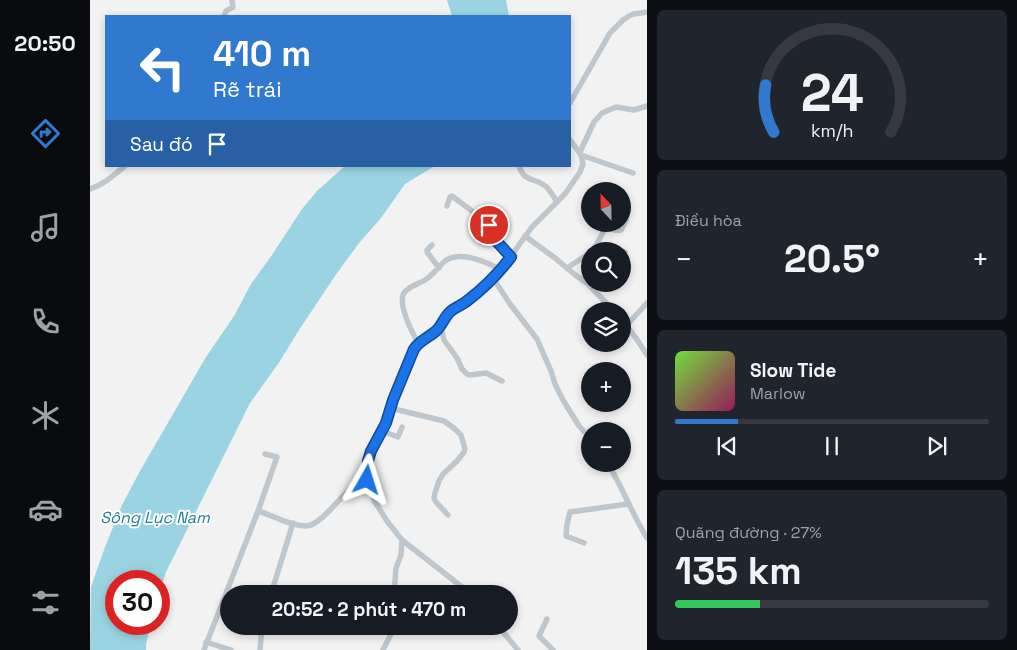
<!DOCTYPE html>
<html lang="vi">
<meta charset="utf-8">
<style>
:root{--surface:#171b24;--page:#20242c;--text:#f1f3f6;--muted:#9ea1a6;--line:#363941;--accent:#3179ce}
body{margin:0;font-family:"Space Grotesk",sans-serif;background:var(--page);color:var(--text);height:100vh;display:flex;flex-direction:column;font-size:19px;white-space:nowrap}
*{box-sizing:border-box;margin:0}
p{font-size:16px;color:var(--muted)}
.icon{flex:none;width:28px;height:28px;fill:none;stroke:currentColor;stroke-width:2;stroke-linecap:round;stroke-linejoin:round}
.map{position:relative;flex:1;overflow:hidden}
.panel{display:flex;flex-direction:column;gap:10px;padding:10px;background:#0d0f14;width:370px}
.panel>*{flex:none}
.banner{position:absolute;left:15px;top:15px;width:466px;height:152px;border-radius:0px;box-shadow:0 2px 8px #0003;background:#3179ce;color:#fff;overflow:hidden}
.needle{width:32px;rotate:338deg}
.controls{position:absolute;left:491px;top:182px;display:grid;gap:10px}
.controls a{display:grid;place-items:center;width:50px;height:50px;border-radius:50%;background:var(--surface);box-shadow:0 2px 8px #0003;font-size:25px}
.speed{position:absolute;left:15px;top:570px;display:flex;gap:10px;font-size:25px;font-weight:700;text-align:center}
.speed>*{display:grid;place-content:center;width:65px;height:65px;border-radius:50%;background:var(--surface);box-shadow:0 2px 8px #0003;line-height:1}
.speed .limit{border:8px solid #d22;background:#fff;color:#111}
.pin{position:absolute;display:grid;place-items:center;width:42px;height:42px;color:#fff;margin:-21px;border:2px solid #fff;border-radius:50%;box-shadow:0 1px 5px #0007}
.me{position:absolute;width:55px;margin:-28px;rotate:6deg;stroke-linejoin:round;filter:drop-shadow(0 0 4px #0008)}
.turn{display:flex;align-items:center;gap:18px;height:105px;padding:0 25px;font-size:22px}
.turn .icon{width:65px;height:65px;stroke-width:2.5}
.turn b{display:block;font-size:35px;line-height:42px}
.then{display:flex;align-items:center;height:48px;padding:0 25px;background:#0003;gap:10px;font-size:19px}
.big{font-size:38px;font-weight:600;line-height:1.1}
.panel .widget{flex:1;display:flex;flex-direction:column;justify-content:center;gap:8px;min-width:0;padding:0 18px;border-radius:8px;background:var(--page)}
.panel .dial{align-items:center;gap:0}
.dial svg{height:130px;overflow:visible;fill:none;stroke:var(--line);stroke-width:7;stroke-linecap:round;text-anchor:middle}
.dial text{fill:var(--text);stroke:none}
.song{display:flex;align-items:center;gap:15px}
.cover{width:60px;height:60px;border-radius:8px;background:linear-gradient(135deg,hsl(100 70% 55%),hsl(330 70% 35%))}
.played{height:5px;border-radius:2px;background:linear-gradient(90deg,var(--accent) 20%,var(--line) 20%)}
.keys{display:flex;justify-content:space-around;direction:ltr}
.heat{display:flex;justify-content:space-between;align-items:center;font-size:28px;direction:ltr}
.charge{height:8px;border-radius:4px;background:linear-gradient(90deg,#34c759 27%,var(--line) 0)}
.trip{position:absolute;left:130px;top:585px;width:298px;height:50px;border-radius:25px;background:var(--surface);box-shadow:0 2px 8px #0003;font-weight:600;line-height:50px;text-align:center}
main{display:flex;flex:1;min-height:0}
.dock{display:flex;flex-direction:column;width:90px;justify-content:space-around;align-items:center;background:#090b0e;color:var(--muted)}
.dock .icon{width:35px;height:35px}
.dock .active{color:var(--accent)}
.dock b{font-size:22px;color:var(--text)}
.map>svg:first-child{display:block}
.water{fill:#9ad4e2}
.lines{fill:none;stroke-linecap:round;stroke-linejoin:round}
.street{stroke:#bfc6cc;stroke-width:5.5}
.route-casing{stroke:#114b97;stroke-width:12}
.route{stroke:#1a73e8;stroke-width:9}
.labels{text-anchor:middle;stroke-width:4;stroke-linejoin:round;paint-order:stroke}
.water-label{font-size:16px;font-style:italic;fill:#1f7f95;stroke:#fff}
</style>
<main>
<nav class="dock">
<b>20:50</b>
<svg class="icon active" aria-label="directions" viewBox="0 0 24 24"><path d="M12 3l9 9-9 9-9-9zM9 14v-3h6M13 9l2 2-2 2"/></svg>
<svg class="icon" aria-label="music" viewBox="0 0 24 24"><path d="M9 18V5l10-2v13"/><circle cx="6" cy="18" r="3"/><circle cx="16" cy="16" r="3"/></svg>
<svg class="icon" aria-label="phone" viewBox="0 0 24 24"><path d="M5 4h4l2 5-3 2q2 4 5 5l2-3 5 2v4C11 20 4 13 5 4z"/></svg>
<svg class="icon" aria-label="climate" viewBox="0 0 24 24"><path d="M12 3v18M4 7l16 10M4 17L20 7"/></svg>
<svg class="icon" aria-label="car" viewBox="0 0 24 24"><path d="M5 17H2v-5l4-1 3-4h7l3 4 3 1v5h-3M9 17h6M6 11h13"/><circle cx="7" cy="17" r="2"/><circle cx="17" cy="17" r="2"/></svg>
<svg class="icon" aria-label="filters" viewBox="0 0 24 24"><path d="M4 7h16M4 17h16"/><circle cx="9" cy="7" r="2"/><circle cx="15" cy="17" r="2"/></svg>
</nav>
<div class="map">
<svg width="557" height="650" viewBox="0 0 557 650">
<rect width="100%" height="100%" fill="#f3f2f2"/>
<g class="water">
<polygon points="357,0 416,0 419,16 362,16"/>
<polygon points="255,166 345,166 315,184 291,218 269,243 247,273 209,330 188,364 160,403 76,572 69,594 69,581 26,581 26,624 61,624 56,644 56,650 0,650 1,587 15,547 32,505 50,471 116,357 144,316 161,284 182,255 212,209 227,191"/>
</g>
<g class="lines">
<g class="street">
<polyline points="134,16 136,11 143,7 142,0"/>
<polyline points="480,103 520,33 533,20 539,16 544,14 557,12"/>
<polyline points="490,152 504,122 512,113 526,107 544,110 557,106"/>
<polyline points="491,155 543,173"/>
<path d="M 429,166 C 435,183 443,177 454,185 C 460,189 463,196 467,202"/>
<path d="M 0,189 C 13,185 24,175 35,166"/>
<polyline points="357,206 360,197 362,196 398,223 408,243 421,257"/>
<polyline points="435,236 465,258 484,274 498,284 524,311"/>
<polyline points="342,245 337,250 337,252 349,268"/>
<path d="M 502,251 L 505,247 L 515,229 C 520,227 526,232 531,230 L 536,220 L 538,209"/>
<polyline points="532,253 535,252"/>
<polyline points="477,268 500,253"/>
<polyline points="403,278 420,304 447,339 461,371 465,384 473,400 489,426 500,438"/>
<polyline points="532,320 546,338 557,355"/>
<polyline points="537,325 557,303"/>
<polyline points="351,327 354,340 367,358 372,369 377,374 380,375 396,373 412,381"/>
<path d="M 328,343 C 322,332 309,308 313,295 C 316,287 329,284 335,280 C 343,275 348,267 355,261 C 370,250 397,262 411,270"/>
<polyline points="300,408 354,421 365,429 371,435 375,449 374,452 367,461 353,474 349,481 345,493 344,498 346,502 358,515"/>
<polyline points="292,431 308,437 312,427"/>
<path d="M 518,464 C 533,488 542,514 557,538"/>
<path d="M 168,511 C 183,515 199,526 216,526 C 228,526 246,503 254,495 C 261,489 269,484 277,480"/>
<polyline points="494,543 476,536 477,524 480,512 538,504"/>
<polyline points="181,594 203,523"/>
<polyline points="304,594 306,568 311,555 312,540"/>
<polyline points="381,594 312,540 297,521 285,502 277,480 278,461 283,446 296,423 300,408 321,353 328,343 343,334 351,327 354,319 359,313 375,303 395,286 411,270 442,227 475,194 490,172 493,164 491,155 480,140"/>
<polyline points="457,619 449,636 463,650"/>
<polyline points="408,626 428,650"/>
<polyline points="116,642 141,650"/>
<polyline points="114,650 168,511 187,457 175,454"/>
<polyline points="170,650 172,626"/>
<polyline points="293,650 305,626"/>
</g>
</g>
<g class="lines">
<defs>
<path id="route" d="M 277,480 L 278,461 L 281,451 L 296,423 L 303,400 L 324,349 C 330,340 340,337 347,330 C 353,324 354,317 361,311 C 366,307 372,305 377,301 C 394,288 408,274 421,257 L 408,243 L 399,225"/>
</defs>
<use href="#route" class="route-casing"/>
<use href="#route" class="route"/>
</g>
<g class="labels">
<g class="water-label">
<text x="65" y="523">Sông Lục Nam</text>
</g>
</g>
</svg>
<div class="controls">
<a><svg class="needle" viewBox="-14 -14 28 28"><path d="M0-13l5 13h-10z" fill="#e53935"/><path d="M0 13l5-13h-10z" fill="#9ea1a6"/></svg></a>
<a><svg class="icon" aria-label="search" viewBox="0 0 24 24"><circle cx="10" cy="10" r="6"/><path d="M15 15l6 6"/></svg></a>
<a><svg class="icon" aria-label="layers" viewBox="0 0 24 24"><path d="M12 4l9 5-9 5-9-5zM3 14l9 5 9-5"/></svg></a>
<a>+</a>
<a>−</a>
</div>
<div class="speed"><div class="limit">30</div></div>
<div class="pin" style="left:399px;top:225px;background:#d93025"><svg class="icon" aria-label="arrive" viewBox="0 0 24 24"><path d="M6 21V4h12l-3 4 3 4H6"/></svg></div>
<svg class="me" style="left:277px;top:480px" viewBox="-20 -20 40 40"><path d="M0-17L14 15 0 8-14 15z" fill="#1a73e8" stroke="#fff" stroke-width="4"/></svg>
<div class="trip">20:52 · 2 phút · 470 m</div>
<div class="banner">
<div class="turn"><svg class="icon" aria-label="left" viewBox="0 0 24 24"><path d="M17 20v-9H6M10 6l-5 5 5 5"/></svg><div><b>410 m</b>Rẽ trái</div></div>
<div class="then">Sau đó<svg class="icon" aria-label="arrive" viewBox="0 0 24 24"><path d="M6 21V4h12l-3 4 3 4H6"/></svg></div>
</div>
</div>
<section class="panel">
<div class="widget dial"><svg viewBox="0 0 100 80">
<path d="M14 69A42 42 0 1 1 86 69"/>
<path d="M14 69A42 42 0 0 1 9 40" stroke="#3179ce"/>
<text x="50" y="56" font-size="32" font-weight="700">24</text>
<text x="50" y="72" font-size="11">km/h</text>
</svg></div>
<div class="widget"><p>Điều hòa</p>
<div class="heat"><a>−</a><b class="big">20.5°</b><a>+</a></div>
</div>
<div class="widget">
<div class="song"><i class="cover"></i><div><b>Slow Tide</b><p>Marlow</p></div></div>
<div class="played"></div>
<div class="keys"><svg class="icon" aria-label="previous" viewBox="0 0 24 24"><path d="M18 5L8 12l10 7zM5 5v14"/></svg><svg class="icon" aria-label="pause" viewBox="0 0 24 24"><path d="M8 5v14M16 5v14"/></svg><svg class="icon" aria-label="next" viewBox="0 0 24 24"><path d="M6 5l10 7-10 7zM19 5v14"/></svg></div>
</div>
<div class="widget"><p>Quãng đường · 27%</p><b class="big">135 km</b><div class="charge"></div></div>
</section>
</main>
